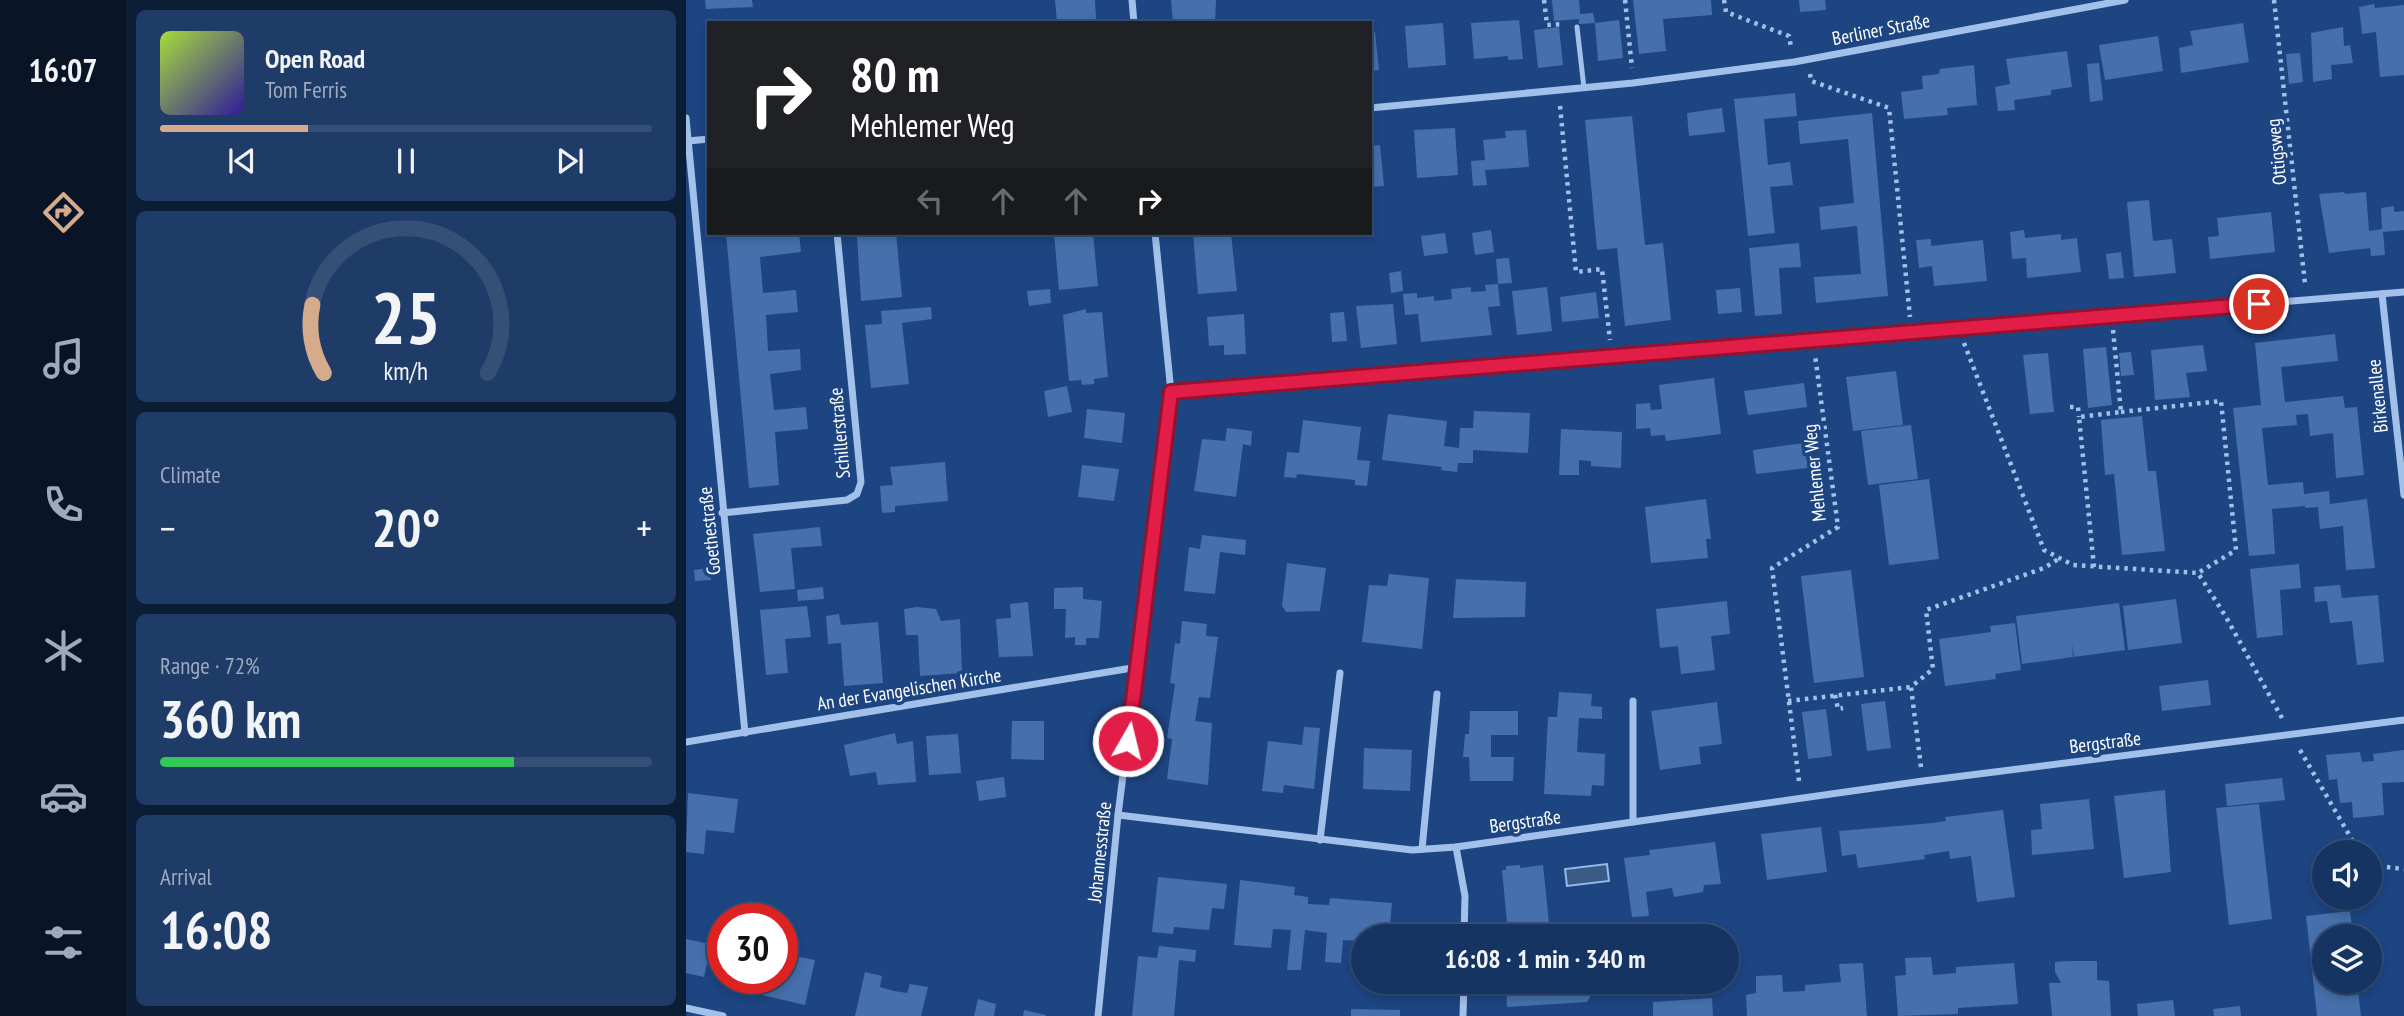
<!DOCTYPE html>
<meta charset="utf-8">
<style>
:root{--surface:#163462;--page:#1f3c68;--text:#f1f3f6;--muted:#9eaabe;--line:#354f77;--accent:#d6ab8b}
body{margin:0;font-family:"PT Sans Narrow",sans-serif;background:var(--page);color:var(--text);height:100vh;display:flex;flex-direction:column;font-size:26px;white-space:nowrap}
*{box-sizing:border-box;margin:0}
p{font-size:23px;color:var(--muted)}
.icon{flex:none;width:38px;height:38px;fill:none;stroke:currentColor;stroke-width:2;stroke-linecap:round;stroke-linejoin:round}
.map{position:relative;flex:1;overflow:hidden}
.sheet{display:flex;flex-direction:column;gap:10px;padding:10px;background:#0c1d36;width:560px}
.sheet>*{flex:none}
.top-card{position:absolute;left:21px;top:21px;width:665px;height:214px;border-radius:0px;box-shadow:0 4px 10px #0003,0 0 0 2px var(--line);background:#202124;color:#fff;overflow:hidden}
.controls{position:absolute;left:1626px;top:840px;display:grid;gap:14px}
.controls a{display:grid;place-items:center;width:70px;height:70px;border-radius:50%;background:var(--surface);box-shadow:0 4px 10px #0003,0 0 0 2px var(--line);font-size:35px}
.speed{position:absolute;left:21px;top:903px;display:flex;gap:14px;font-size:35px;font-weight:700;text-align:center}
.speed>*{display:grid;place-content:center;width:91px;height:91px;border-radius:50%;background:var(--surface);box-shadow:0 4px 10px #0003,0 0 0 2px var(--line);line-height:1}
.speed .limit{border:10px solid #d22;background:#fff;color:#111}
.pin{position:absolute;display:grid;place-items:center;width:60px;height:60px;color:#fff;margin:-30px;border:4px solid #fff;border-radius:50%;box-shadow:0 2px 7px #0007}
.me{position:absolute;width:77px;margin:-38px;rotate:8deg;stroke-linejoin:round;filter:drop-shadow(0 0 5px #0008)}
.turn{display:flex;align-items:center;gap:24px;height:147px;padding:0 28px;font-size:32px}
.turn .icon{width:91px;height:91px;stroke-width:2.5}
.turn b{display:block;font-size:49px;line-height:60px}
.lanes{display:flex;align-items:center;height:66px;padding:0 28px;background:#0003;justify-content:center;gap:35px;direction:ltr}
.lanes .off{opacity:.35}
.big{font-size:52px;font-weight:700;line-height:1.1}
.sheet .tile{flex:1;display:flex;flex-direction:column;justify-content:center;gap:10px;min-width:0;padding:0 24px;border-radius:10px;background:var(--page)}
.sheet .dial{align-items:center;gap:0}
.dial svg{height:182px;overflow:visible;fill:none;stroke:var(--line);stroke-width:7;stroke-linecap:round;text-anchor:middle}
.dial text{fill:var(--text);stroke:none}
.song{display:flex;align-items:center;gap:21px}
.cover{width:84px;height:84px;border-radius:10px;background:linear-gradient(135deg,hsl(80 70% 55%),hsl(250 70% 35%))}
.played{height:7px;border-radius:4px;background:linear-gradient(90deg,var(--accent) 30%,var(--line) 30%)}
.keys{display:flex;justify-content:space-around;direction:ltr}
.heat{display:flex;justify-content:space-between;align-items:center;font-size:38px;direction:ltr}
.charge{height:10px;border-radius:5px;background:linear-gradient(90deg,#34c759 72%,var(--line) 0)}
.trip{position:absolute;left:665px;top:924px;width:388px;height:70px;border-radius:35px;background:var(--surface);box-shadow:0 4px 10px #0003,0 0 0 2px var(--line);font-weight:700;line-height:70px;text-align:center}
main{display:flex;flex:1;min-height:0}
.tab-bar{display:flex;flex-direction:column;width:126px;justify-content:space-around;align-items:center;background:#091527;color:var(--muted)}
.tab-bar .icon{width:49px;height:49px}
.tab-bar .on{color:var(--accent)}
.tab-bar b{font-size:32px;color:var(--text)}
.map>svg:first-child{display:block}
.water{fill:#3b5a86;stroke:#96baeb;stroke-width:2}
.building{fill:#4570ab}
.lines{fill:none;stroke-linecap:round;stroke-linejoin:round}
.path{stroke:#a2c0e9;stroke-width:4.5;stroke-dasharray:3.5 5;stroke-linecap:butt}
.service{stroke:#a2c0e9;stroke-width:5}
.minor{stroke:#a2c0e9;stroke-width:7}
.route-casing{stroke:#92132f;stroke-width:18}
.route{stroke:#e11d48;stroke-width:12}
.labels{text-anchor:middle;stroke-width:7;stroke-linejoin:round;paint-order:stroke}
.street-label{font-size:19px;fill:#fff;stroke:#1d4582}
</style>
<main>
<nav class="tab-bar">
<b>16:07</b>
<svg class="icon on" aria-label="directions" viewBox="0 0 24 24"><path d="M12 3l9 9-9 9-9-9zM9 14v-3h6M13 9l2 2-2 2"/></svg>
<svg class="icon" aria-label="music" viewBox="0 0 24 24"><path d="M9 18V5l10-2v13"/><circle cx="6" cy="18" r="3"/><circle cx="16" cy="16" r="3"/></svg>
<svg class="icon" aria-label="phone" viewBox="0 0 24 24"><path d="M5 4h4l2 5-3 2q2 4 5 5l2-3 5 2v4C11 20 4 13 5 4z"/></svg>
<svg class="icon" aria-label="climate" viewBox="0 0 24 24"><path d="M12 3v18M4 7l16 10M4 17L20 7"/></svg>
<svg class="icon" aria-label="car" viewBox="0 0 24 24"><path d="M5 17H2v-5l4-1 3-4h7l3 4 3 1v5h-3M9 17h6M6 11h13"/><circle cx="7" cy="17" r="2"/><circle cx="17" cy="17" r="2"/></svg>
<svg class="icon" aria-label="filters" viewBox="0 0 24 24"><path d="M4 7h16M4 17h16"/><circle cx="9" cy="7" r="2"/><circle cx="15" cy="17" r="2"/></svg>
</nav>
<section class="sheet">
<div class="tile">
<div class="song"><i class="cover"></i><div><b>Open Road</b><p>Tom Ferris</p></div></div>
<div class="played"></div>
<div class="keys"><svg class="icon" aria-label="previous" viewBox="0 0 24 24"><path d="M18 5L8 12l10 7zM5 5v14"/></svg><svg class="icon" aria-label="pause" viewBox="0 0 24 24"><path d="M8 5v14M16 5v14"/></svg><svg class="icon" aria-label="next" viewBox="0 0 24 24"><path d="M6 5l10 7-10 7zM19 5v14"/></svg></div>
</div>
<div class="tile dial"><svg viewBox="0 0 100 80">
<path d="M14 69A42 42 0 1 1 86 69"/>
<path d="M14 69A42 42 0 0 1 9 39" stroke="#d6ab8b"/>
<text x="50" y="56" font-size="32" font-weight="700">25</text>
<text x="50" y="72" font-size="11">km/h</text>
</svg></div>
<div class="tile"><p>Climate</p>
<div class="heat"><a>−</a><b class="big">20°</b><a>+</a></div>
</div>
<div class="tile"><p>Range · 72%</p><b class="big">360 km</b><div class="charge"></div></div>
<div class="tile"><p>Arrival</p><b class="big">16:08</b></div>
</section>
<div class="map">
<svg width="1718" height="1016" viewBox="0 0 1718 1016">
<rect width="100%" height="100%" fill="#1d4582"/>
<polygon class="water" points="921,864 923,881 881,886 879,869"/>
<g class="building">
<polygon points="19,0 66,0 67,7 20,9"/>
<polygon points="369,0 409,0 410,19 371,22"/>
<polygon points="485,0 530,0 529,23 487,23"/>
<polygon points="866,0 893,0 894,14 907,13 909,23 933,20 937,58 912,61 909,23 893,24 893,19 868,21"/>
<polygon points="947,0 1025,0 1026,15 977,19 980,51 953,54"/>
<polygon points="1113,0 1139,0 1140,10 1114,12"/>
<polygon points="1688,4 1689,8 1718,5 1718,75 1694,77 1690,32 1676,34 1673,7"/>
<polygon points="833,20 837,59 822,60 822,56 788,59 785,23"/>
<polygon points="757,23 760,65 722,68 719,26"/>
<polygon points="1557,23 1563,62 1495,73 1493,48 1507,45 1504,31"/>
<polygon points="873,27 877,65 852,68 848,30"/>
<polygon points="1657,27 1658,46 1664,45 1667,63 1645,65 1646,79 1627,82 1625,33"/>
<polygon points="684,32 689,32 693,70 684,71"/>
<polygon points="1472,36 1477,71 1419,80 1413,45"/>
<polygon points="1381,51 1386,87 1365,90 1365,95 1328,100 1329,110 1312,111 1309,87 1324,84 1320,59"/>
<polygon points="1614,53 1617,82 1603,84 1600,54"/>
<polygon points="1413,63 1417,100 1404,102 1401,64"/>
<polygon points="1288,65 1291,105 1261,108 1262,115 1218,119 1215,92 1237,89 1236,76 1253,74 1254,69"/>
<polygon points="1109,93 1111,116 1078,119 1082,165 1104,162 1107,185 1084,187 1089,233 1062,236 1048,99"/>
<polygon points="1036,108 1039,132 1003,136 1001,113"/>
<polygon points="1186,113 1202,296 1130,303 1128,277 1175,274 1171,226 1135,230 1133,207 1168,203 1162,139 1114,144 1112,121"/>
<polygon points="946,116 959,245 977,243 985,320 939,326 931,248 911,250 899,120"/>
<polygon points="769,128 772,175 731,178 728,130"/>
<polygon points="840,130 843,167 799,170 801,185 787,186 785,161 799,160 797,140 820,138 819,131"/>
<polygon points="694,145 698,186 684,187 684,146"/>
<polygon points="1658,192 1659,194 1680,192 1683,231 1696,229 1695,208 1708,206 1708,212 1718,211 1718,230 1697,232 1699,255 1685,256 1684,248 1643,253 1633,194"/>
<polygon points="1463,200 1467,241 1486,239 1490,273 1448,277 1441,202"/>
<polygon points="1585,212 1589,252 1524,259 1522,237 1533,236 1531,218"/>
<polygon points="805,230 808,252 789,255 786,233"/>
<polygon points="1338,230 1339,238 1375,234 1375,240 1391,238 1395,272 1341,278 1340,258 1326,259 1324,232"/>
<polygon points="40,233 113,233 115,252 74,257 77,293 110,290 112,312 80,315 82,351 114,349 115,370 84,374 88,410 120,407 122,429 89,432 93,485 63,488"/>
<polygon points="191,233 210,233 216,297 175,301 171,237 191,235"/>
<polygon points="368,233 407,233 412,286 373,290"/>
<polygon points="507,233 545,233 551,291 512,294"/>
<polygon points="759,233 762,253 738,256 735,236"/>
<polygon points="1245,239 1245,246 1297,240 1301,281 1248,286 1246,266 1233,268 1230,240"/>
<polygon points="1113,243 1115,267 1093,268 1096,314 1069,316 1063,248"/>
<polygon points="1435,252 1438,278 1423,279 1420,254"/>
<polygon points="823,258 826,283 812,284 810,259"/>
<polygon points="715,271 717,291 705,293 703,273"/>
<polygon points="812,284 814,306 802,307 806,335 735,342 732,314 719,315 717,294 731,293 731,298 748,296 748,301 766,299 765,289 785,287 785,292 800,291 799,285"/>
<polygon points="861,287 866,331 831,335 826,291"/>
<polygon points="1054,288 1056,312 1032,314 1030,290"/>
<polygon points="364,289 365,303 343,306 341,291"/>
<polygon points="910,292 913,318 876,322 874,297"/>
<polygon points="707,304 711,344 675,348 670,306"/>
<polygon points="245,307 246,319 216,323 223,384 185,388 179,325 196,324 195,311"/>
<polygon points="400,309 400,313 416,312 422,377 408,379 408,384 396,385 395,380 383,381 377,315"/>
<polygon points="658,312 661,341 646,342 644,313"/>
<polygon points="558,314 560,354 538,355 538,345 523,346 521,317"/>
<polygon points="1649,334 1652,361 1595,367 1599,402 1657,396 1659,408 1671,407 1678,475 1650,478 1647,433 1624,436 1622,414 1610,415 1611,425 1576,428 1582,485 1617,482 1618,494 1643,491 1644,504 1681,499 1689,568 1660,570 1657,526 1634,529 1632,507 1619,508 1619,506 1586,509 1589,554 1563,556 1547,408 1575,405 1569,343"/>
<polygon points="1517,345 1521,371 1500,373 1504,397 1469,400 1465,350"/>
<polygon points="1420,347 1426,405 1402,408 1397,349"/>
<polygon points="1445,352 1448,375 1435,376 1433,353"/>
<polygon points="1362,353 1368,412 1344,414 1337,355"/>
<polygon points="1210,371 1217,425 1167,431 1160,377"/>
<polygon points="1028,378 1035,434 980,441 979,435 965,436 964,428 950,429 950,404 964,403 965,410 976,409 973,385"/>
<polygon points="1118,383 1121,407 1062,415 1058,391"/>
<polygon points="381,386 386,412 362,417 358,391"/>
<polygon points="401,409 439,413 436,443 398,438"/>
<polygon points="788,411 844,413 842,453 787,450 787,463 772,463 771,472 755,470 756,467 696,460 702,414 761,421 758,446 773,448 774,428 787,428"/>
<polygon points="1456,416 1462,471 1470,471 1479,551 1436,555 1428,474 1419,475 1415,420"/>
<polygon points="617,420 675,427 671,460 684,461 681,486 669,485 669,480 611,474 610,478 598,477 601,452 613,453"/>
<polygon points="1225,425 1232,479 1182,485 1175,431"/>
<polygon points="541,428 566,431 565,446 557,444 550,497 508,491 516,439 539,441"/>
<polygon points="875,429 936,432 935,468 905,466 905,461 893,460 893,475 873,475"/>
<polygon points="1126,442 1129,467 1070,474 1067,450"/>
<polygon points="259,462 262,501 209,506 209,512 196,513 194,486 207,485 204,467"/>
<polygon points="396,465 433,469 428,501 392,497"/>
<polygon points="1243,479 1253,559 1203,565 1193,485"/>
<polygon points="1020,499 1025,539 1020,539 1022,558 965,563 959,507"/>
<polygon points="134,527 136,546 105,548 109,589 74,592 67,534"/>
<polygon points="516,535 560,540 559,555 534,552 529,594 498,591 503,547 514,549"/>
<polygon points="601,563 640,568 634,611 600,612 596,606"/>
<polygon points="1613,564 1615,588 1594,590 1597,635 1571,638 1564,569"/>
<polygon points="24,568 25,580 9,581 8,570"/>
<polygon points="1165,570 1178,677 1128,683 1115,576"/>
<polygon points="703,574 743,578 736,649 676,642 683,585 701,586"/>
<polygon points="770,579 840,582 839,617 767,618"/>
<polygon points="1654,585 1656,598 1692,595 1698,662 1671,665 1666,621 1644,623 1641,601 1629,602 1628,587"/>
<polygon points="137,587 138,599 112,601 111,590"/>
<polygon points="397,587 397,599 416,601 413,638 400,638 400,645 389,645 389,637 379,638 380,609 368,609 368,588"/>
<polygon points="1490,599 1496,643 1442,650 1437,606"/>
<polygon points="1041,601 1044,634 1025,636 1029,670 995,674 992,646 974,648 970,609"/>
<polygon points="342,602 347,656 313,657 310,619 325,618 324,604"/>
<polygon points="1433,603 1439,650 1388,657 1386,644 1387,657 1336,664 1330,616"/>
<polygon points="121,606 125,637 99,639 102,673 80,675 74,610"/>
<polygon points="231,607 250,609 255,621 274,619 276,673 234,676 232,635 220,635 218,609"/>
<polygon points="153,614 155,625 192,622 197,683 158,686 155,643 142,644 140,616"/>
<polygon points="496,621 521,624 520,636 532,637 524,698 513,697 509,721 526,723 522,785 481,779 486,739 481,738 489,684 484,683 489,643 494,644"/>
<polygon points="1329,623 1335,670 1309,674 1310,679 1259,686 1253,639 1305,632 1304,626"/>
<polygon points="1522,680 1525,705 1476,711 1473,686"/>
<polygon points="873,692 906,694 905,706 916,707 916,719 893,718 891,752 919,754 918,786 906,785 905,796 858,794 862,717 871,717"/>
<polygon points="1199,701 1205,748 1181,751 1175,704"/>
<polygon points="1031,702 1036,744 1013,747 1015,764 974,770 965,711"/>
<polygon points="1140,709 1146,756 1122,759 1116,712"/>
<polygon points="784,711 832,711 832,735 805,735 805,757 828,757 827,781 784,781 783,757 777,757 779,734 783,734"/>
<polygon points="326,721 358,721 358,760 325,759"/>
<polygon points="618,727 634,728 628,789 598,785 597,793 576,791 582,741 616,745"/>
<polygon points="209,733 211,744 227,741 230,782 192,785 190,772 164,776 158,745"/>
<polygon points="272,734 275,773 243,775 240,736"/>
<polygon points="678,748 726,750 724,791 677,789"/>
<polygon points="1718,750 1718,782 1696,783 1698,815 1667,818 1666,802 1654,803 1651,779 1643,780 1640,755 1674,752 1676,762 1688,761 1687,754"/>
<polygon points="318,777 320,797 293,801 290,781"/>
<polygon points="1596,778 1599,800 1541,806 1539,784"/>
<polygon points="1479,790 1485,872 1438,878 1428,796"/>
<polygon points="2,793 52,799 48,833 20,830 18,854 0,852"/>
<polygon points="1403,799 1408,849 1346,855 1345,830 1356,829 1354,804"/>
<polygon points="1573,804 1586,919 1543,925 1530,808"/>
<polygon points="1317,810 1329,897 1291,902 1285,856 1264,859 1263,851 1238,855 1239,859 1172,868 1170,854 1156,856 1153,831 1247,823 1260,821 1259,817"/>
<polygon points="1135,827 1141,872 1081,880 1075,834"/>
<polygon points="1029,842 1035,884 1018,885 1017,892 988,897 986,888 960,892 963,916 946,917 938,858 964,855 963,850"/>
<polygon points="834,865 834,868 857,865 863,923 838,925 840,936 810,936 809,924 821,923 816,870 820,870 820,866"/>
<polygon points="472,877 541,884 538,909 526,908 523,930 488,927 487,934 466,932"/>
<polygon points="554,880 609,887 608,895 622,897 622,904 643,905 644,898 706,903 703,936 677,936 677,941 657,940 655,963 639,962 641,933 619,930 615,970 601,970 605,930 587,929 585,948 548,945"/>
<polygon points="1664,911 1667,936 1638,936 1638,982 1671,982 1675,1016 1631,1016 1620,916"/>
<polygon points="27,933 34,934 29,953 24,952 18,977 0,973 0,939 23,944"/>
<polygon points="473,946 510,950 509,962 493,960 488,1016 446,1016 452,956 471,958"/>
<polygon points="109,956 129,960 119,1005 54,990 56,978 96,978 96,963 107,965"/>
<polygon points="1245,957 1247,975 1270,973 1270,967 1328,963 1332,1004 1272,1008 1272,1014 1212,1016 1209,976 1220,975 1219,958"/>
<polygon points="1381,961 1411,961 1411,980 1423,981 1425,1016 1366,1016 1363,983 1375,983 1369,972 1369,962"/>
<polygon points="1177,963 1181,1016 1061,1016 1060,995 1070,993 1070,976 1096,975 1097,992 1119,991 1119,985 1155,982 1153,964"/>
<polygon points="179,972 196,976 194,987 208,991 221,993 224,984 242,987 235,1016 169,1016"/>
<polygon points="820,982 903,982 904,997 901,1002 821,1007"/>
<polygon points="1026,998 1027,1016 967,1016 967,1002"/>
<polygon points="292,999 310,1004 308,1016 288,1016"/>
<polygon points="1487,1000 1489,1016 1452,1016 1451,1004"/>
<polygon points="1554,1006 1555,1016 1528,1016 1527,1009"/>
<polygon points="665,1009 714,1010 714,1016 665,1016"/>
<polygon points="338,1010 360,1015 360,1016 337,1016"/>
</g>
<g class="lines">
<g class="path">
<polyline points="858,0 861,25 877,24"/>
<polyline points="939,0 946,68"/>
<polyline points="1038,0 1040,12 1103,36 1105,47"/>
<polyline points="1588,0 1619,284"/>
<polyline points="1124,74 1125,81 1203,108 1224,317"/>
<polyline points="874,106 890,272 916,269 924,340"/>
<polyline points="1278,343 1358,550 1387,565 1512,573 1540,617 1596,718"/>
<polyline points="1384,407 1392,407 1393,417"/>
<polyline points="1435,412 1535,401 1550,550 1512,573"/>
<polyline points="1408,567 1393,417 1435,412 1427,330"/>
<polyline points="1149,695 1152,709 1157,708"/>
<polyline points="1102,701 1225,687"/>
<polyline points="1614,750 1673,852"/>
<polyline points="1235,767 1225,687 1247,669 1240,610 1358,568 1374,558"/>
<polyline points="1113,781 1086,568 1152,527 1129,355"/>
<polyline points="1684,865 1718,869"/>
</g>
<polyline class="service" points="891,27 898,88"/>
<g class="minor">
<polyline points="446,0 448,23"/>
<polyline points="684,108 947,83 1108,62 1439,0"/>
<polyline points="0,118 59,733"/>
<polyline points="2,141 23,139"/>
<polyline points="1696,294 1718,495"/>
<polyline points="485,392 1718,292"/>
<polyline points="36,513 161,500 171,494 175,482 151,233"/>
<polyline points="0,742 452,667"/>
<polyline points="432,815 726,850 770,847 1237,781 1718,720"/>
<polyline points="947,822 947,701"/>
<polyline points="634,840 654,673"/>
<polyline points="770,847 779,896 778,936"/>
<polyline points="736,849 751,694"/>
<polyline points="0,1008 37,1016"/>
<polyline points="412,1016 432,815 485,392 469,233"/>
<polyline points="777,1016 778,982"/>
</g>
</g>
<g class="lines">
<defs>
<polyline id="route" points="442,741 485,392 1573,304"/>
</defs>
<use href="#route" class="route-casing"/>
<use href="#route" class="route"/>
</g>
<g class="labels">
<g class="street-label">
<text transform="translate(1195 29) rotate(-11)" y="7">Berliner Straße</text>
<text transform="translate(1590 152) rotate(-96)" y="7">Ottigsweg</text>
<text transform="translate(1691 396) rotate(-96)" y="7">Birkenallee</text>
<text transform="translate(153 433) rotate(-95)" y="7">Schillerstraße</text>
<text transform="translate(1128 473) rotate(-96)" y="7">Mehlemer Weg</text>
<text transform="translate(23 531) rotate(-96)" y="7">Goethestraße</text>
<text transform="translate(223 689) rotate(-9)" y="7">An der Evangelischen Kirche</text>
<text transform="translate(1419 742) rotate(-7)" y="7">Bergstraße</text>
<text transform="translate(839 821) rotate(-8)" y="7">Bergstraße</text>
<text transform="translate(413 852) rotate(-84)" y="7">Johannesstraße</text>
</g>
</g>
</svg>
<div class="controls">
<a><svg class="icon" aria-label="sound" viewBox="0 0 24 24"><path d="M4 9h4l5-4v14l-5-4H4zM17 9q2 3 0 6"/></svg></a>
<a><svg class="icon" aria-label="layers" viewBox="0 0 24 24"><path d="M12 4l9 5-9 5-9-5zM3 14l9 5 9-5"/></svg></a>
</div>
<div class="speed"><div class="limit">30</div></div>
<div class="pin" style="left:1573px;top:304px;background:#d93025"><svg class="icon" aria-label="arrive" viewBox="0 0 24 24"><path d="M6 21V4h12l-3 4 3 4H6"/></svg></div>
<svg class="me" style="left:442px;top:741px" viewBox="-20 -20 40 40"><circle r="17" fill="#e11d48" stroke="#fff" stroke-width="3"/><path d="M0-11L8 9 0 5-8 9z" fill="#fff"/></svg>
<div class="trip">16:08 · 1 min · 340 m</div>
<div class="top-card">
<div class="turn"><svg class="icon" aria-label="right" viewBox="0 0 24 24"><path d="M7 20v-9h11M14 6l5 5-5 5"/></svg><div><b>80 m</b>Mehlemer Weg</div></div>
<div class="lanes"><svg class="icon off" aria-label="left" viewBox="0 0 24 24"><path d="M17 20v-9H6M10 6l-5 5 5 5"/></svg><svg class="icon off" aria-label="ahead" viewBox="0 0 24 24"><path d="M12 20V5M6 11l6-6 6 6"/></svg><svg class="icon off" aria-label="ahead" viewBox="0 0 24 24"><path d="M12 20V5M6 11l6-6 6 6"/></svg><svg class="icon" aria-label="right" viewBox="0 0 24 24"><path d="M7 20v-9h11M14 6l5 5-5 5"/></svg></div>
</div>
</div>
</main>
